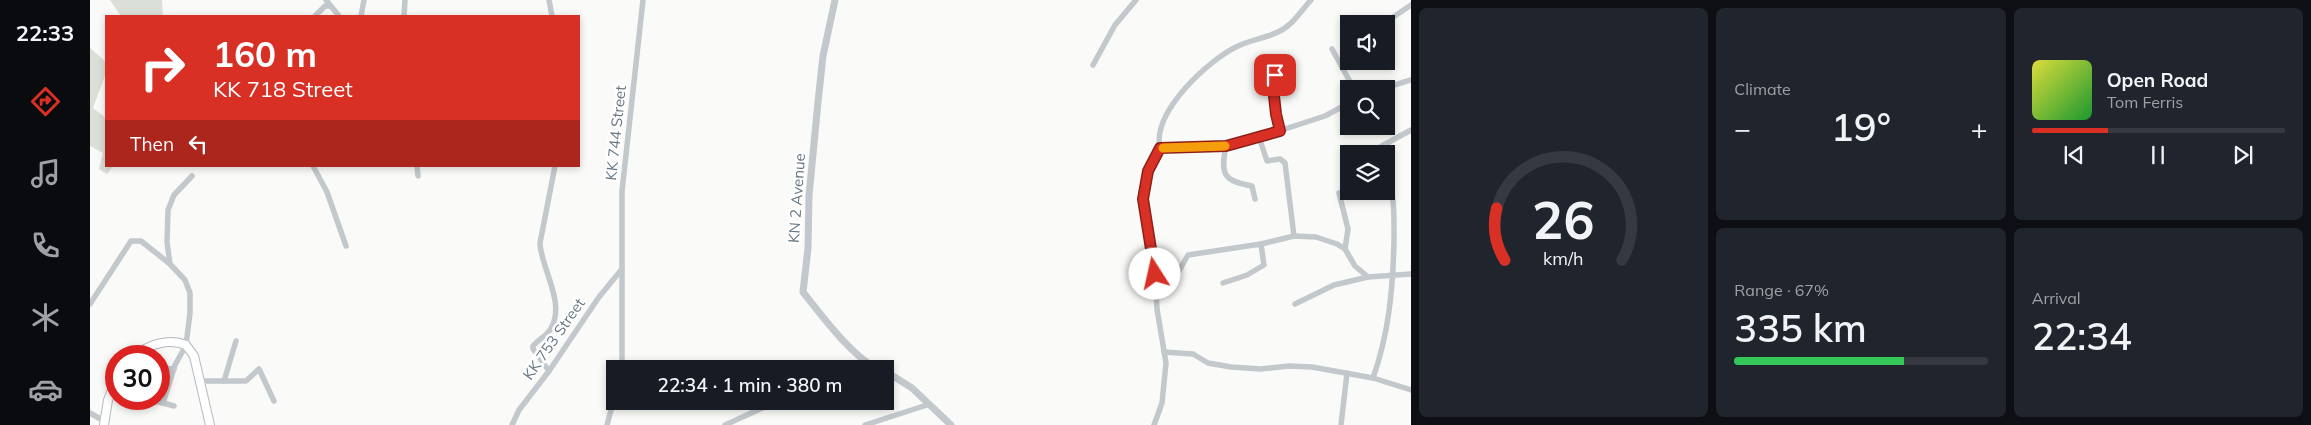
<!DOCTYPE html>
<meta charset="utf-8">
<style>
:root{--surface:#171b24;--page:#20242c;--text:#f1f3f6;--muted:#9ea1a6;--line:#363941;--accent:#d93025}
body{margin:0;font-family:Mulish,sans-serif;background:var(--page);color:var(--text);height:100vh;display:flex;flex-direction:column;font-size:19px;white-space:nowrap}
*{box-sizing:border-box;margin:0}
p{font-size:16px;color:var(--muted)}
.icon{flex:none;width:28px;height:28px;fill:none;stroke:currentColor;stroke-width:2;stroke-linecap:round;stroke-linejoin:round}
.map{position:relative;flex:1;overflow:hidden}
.panel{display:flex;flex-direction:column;gap:8px;padding:8px;background:#0d0f14;width:900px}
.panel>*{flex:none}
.hud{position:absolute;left:15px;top:15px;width:475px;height:152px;border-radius:0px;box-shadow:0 2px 8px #0003;background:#d93025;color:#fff;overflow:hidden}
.controls{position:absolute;left:1250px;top:15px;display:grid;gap:10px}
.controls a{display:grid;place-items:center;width:55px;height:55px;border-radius:0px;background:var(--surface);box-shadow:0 2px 8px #0003;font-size:25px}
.speed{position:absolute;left:15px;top:345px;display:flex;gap:10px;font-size:25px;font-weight:700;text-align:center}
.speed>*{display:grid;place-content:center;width:65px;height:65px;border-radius:50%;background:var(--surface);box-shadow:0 2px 8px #0003;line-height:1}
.speed .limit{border:8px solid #d22;background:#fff;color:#111}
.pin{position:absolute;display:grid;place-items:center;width:42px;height:42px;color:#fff;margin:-21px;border-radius:10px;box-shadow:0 2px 8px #0006}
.me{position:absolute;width:55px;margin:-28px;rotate:350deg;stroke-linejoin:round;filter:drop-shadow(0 0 4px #0008)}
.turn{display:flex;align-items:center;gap:18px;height:105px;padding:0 25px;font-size:22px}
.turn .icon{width:65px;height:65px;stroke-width:2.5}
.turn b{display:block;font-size:35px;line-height:42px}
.then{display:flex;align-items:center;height:48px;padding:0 25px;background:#0003;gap:10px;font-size:19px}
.big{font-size:38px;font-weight:600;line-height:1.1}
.panel .card{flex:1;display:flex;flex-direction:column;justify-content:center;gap:8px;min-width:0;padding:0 18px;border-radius:8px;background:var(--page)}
.panel .dial{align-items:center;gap:0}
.dial svg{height:130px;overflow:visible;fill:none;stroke:var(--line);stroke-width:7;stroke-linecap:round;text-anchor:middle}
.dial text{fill:var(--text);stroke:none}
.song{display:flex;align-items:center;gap:15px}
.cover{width:60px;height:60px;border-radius:8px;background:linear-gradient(135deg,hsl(60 70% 55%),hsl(130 70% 35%))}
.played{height:5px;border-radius:2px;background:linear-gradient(90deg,var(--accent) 30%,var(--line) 30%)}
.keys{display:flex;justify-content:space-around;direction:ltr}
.heat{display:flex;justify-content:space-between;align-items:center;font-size:28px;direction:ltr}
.charge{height:8px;border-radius:4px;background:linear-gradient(90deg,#34c759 67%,var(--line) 0)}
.panel .tiles{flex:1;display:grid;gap:8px;grid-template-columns:repeat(3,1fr)}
.card:first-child{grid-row:span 2}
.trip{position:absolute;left:516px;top:360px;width:288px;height:50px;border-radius:0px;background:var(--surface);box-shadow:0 2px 8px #0003;font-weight:600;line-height:50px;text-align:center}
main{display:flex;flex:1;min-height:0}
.tab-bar{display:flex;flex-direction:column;width:90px;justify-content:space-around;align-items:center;background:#090b0e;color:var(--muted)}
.tab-bar .icon{width:35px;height:35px}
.tab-bar .active{color:var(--accent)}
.tab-bar b{font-size:22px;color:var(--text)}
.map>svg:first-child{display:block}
.green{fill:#dadfd7}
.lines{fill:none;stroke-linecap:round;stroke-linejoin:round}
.secondary-casing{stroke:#b3babf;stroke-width:10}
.minor{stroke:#c3c8cc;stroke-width:5.5}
.tertiary{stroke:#c3c8cc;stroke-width:7}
.secondary{stroke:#fff;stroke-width:8}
.route-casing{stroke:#8d1f18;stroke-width:12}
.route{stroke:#d93025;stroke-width:9}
.slow{stroke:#f59e0b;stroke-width:9}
.labels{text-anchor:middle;stroke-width:5;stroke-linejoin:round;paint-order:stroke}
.street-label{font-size:15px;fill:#657683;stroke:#fff}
</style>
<main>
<nav class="tab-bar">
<b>22:33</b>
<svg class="icon active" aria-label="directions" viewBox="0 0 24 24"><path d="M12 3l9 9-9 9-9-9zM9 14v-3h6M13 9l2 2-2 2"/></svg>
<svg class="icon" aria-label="music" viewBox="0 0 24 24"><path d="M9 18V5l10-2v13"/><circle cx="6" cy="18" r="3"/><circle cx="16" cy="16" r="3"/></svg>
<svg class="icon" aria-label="phone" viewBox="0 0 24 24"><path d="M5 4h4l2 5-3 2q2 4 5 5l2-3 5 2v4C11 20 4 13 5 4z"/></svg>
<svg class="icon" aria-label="climate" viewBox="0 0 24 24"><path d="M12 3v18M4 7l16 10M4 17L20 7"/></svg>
<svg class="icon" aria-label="car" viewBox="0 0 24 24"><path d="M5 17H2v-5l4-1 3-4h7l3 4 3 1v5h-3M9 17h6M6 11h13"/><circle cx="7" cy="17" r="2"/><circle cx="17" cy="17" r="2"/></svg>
</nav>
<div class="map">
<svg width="1321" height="425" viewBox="0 0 1321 425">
<rect width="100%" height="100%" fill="#fafaf8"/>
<g class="green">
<polygon points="20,0 72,0 73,16 31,16"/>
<polygon points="0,48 16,62 16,73 3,108 16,118 16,166 23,166 17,174 9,169 13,153 0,146"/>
</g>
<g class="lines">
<defs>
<g id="secondary">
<path d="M 45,356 C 59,344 79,338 96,345 L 104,356 L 120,425"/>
<polyline points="14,425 18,400 26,380"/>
</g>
</defs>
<use href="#secondary" class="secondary-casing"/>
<g class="minor">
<polyline points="236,0 249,16"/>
<polyline points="459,0 462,16"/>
<polyline points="225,16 235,6 240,6"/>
<polyline points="271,16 274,0"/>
<polyline points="314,16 315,0"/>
<polyline points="1293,24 1321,5"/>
<polyline points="1242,49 1264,89"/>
<polyline points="1003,65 1025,25 1046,0"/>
<polyline points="1291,89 1321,80"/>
<polyline points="1190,131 1186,114 1182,78 1193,73"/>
<polyline points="1169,137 1177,161 1190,159 1195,163 1204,236"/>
<path d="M 1136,146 C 1130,175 1134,181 1162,186 L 1165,199"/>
<path d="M 1070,148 C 1062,112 1118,60 1148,46 C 1161,40 1176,38 1188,32 C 1202,26 1211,11 1221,0"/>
<polyline points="1070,148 1136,146 1161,140 1235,116 1259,103"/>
<polyline points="1290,154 1290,147 1321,130"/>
<polyline points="223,166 237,192 256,246"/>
<polyline points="327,166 328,176"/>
<polyline points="1249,193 1258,229 1255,249"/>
<polyline points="1065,274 1091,267"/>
<polyline points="1133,283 1157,275 1174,265 1171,244"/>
<polyline points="1067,289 1086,276 1098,255 1171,244 1204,236 1226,237 1247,244 1255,249 1265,266 1278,277"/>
<polyline points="0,304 41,241 51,241 80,264"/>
<polyline points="1205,304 1244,285 1278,277 1321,274"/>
<polyline points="1074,352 1103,354 1118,363 1141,367 1171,369 1199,366 1222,367 1283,378 1321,390"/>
<polyline points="69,368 84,369"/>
<polyline points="532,369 532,191 553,0"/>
<path d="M 459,371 L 443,349 L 443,346 C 448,340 456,336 460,330 C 477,304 451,269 450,243 L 465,166"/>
<path d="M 1283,378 C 1299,333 1303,288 1304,240 C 1304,218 1305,192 1296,171"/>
<polyline points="111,381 156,381 169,369 184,401"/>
<polyline points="134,381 146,341"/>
<polyline points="53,399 73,403 85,365 96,345 100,313 100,293 95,280 80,264 77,242 78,210 84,195 102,176"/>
<polyline points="73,403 84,406"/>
<polyline points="0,413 14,421"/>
<polyline points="422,425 429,410 459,371 509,297 532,269"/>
<polyline points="517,425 525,395"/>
<polyline points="635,425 688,401"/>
<polyline points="775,425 840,404"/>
<polyline points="1064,425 1072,403 1076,363 1067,309 1065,274 1053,199 1058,171 1070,148"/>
<polyline points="1251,425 1257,373"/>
</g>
<g class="tertiary">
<path d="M 745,0 L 733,56 L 728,102 L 719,196 L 718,248 L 713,292 C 732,316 760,354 787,369"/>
<polyline points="795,371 822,388 861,425"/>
</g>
<use href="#secondary" class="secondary"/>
</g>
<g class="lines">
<defs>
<polyline id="route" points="1065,274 1053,199 1058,171 1070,148 1136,146 1190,131 1186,114 1182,78 1185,75"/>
</defs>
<use href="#route" class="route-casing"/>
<use href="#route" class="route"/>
<polyline class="slow" points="1073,148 1135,146"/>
</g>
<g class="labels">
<g class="street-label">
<text transform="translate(526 133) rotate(-84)" y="5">KK 744 Street</text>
<text transform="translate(707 198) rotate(-86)" y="5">KN 2 Avenue</text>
<text transform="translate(464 339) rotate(-55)" y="5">KK 753 Street</text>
</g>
</g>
</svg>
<div class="controls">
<a><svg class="icon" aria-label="sound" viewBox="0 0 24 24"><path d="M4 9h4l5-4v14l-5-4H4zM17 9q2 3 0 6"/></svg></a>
<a><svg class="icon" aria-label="search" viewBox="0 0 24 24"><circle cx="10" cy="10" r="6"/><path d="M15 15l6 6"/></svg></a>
<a><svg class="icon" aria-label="layers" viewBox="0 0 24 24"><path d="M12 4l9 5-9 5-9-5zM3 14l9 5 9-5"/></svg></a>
</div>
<div class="speed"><div class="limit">30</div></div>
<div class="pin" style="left:1185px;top:75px;background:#d93025"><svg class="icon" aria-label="arrive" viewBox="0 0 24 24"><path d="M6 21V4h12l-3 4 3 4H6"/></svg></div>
<svg class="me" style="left:1065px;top:274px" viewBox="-20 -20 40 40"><circle r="19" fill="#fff"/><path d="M0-13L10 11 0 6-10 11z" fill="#d93025"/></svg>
<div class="trip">22:34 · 1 min · 380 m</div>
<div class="hud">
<div class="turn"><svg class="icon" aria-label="right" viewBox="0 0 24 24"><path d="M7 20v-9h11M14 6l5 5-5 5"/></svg><div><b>160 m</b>KK 718 Street</div></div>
<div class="then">Then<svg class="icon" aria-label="left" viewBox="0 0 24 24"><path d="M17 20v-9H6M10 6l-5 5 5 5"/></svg></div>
</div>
</div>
<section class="panel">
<div class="tiles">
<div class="card dial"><svg viewBox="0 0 100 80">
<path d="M14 69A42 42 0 1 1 86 69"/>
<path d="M14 69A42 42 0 0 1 9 37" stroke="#d93025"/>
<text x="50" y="56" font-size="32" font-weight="700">26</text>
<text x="50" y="72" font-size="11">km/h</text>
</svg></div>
<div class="card"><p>Climate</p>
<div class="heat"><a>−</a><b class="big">19°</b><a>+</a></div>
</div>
<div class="card">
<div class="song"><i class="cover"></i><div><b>Open Road</b><p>Tom Ferris</p></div></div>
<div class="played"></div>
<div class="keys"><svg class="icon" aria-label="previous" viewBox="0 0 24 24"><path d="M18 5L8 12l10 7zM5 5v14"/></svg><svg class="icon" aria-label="pause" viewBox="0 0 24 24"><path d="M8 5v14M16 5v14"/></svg><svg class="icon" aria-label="next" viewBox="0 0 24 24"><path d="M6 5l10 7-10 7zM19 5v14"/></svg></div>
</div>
<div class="card"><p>Range · 67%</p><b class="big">335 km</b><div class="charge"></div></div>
<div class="card"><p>Arrival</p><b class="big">22:34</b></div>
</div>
</section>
</main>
